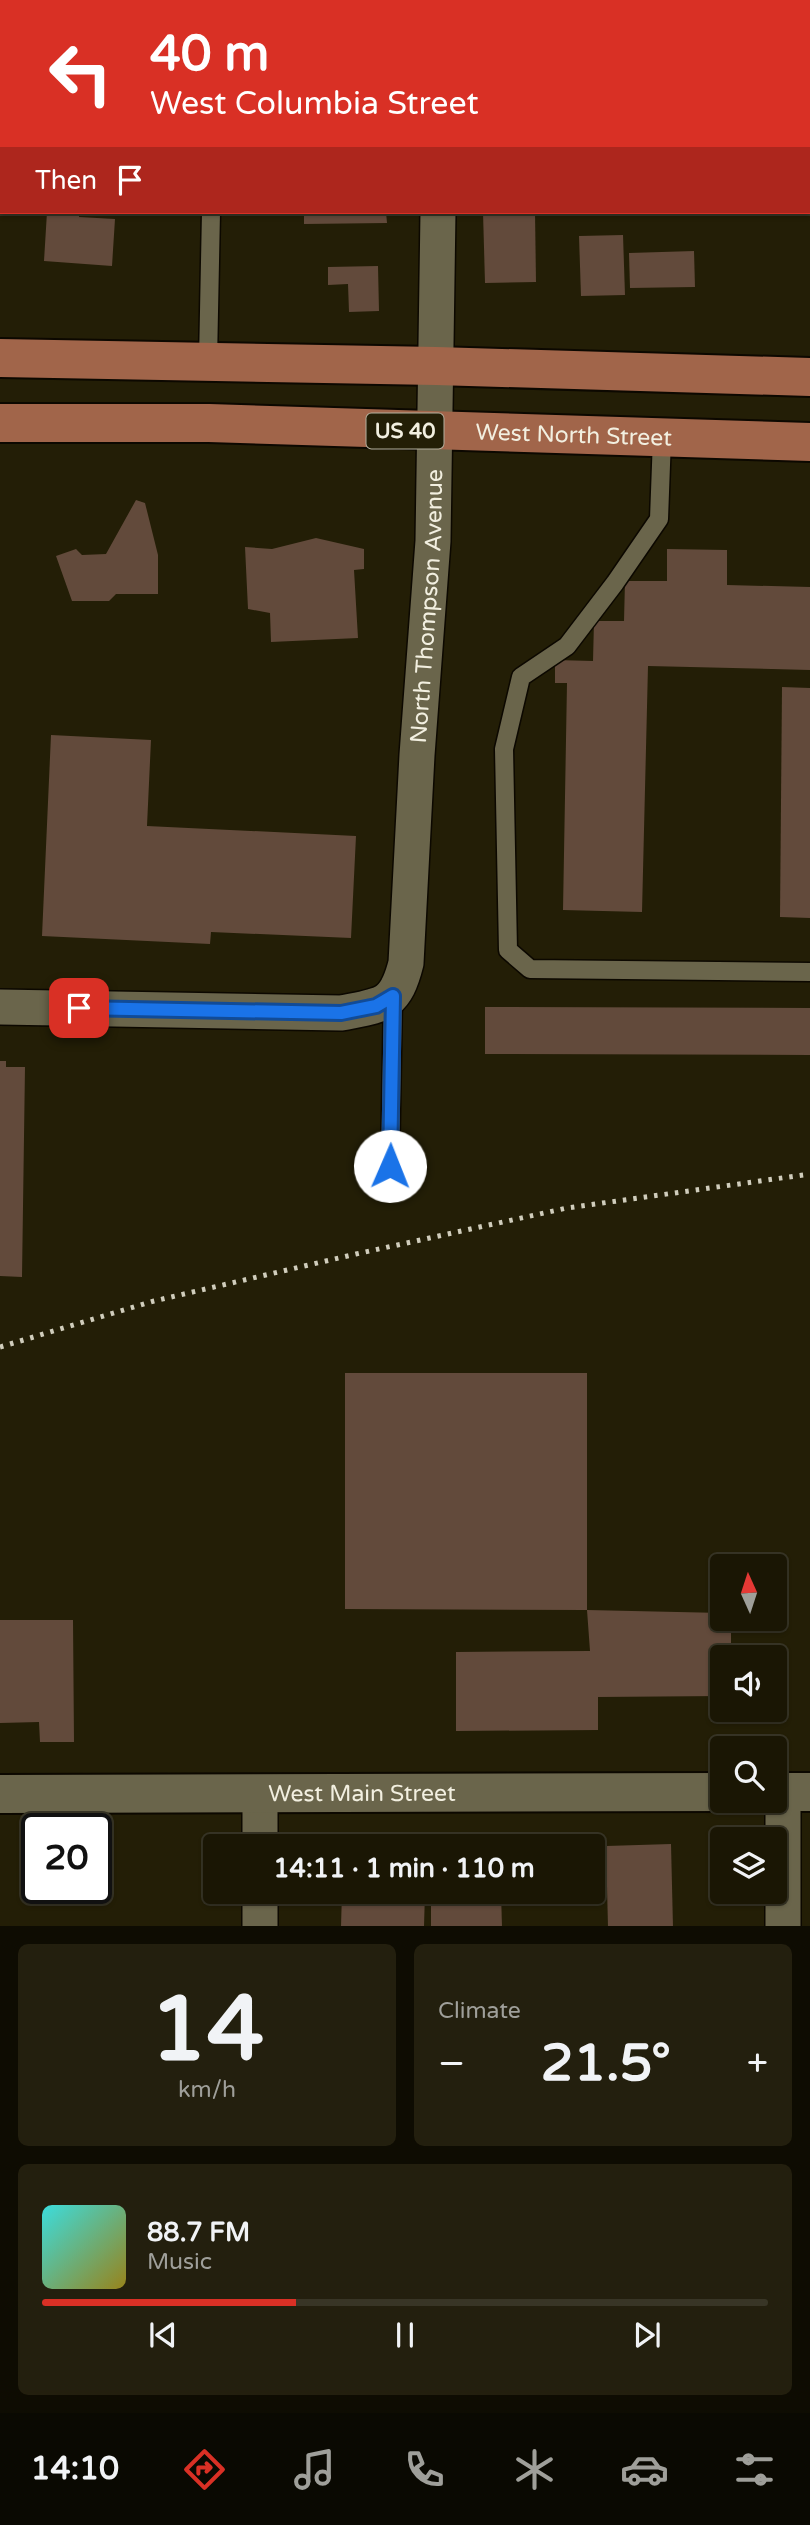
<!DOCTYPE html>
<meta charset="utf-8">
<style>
:root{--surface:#1a1604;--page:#231f0e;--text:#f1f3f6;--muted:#9f9f9a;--line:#383526;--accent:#d93025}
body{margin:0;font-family:"Varela Round",sans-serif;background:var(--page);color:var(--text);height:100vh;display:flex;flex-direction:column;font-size:26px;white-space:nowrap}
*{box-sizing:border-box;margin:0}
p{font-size:23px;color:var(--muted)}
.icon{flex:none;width:38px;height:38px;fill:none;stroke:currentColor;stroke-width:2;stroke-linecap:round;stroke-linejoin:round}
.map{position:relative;height:1926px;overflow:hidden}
.drawer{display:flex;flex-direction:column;gap:18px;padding:18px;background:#0e0c02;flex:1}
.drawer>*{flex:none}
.guide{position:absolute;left:0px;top:0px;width:810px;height:214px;box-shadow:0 2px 5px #0004,0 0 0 2px var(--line);background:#d93025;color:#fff;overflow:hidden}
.needle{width:46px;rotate:357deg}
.buttons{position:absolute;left:710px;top:1554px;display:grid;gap:14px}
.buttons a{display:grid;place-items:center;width:77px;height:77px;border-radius:7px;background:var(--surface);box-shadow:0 2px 5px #0004,0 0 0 2px var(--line);font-size:35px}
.speed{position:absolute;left:21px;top:1813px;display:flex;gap:14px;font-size:35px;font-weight:700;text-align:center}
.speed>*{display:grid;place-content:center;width:91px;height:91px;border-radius:50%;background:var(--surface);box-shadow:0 2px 5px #0004,0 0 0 2px var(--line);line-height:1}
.speed .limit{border:4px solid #111;border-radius:10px;background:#fff;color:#111}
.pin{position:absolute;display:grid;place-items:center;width:60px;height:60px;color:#fff;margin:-30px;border-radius:14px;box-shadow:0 4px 10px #0006}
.me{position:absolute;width:77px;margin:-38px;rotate:1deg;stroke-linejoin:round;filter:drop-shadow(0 0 5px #0008)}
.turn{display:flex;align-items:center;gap:24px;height:147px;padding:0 35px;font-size:32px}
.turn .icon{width:91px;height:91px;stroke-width:2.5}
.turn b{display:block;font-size:49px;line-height:60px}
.then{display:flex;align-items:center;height:66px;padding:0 35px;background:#0003;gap:14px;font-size:26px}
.big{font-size:52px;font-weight:800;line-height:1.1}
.drawer .card{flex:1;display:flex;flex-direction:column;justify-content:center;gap:10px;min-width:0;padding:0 24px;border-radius:10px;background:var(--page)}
.drawer .dial{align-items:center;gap:0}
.dial b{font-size:91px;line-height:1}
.song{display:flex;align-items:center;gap:21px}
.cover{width:84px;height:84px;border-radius:10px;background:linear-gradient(135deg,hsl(180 70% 55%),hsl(50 70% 35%))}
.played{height:7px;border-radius:4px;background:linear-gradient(90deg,var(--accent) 35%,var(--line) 35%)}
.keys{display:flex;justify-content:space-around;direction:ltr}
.heat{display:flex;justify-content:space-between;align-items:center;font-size:38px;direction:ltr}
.drawer .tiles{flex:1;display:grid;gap:18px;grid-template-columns:1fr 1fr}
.card:last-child{grid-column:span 2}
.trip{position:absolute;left:203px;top:1834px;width:402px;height:70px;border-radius:7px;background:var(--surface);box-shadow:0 2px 5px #0004,0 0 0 2px var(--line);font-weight:800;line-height:70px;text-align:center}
.tab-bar{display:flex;height:112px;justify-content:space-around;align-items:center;background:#0a0902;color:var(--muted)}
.tab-bar .icon{width:49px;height:49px}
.tab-bar .selected{color:var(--accent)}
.tab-bar b{font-size:32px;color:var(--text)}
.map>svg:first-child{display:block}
.building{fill:#624a3b}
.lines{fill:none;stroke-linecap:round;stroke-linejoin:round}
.service-casing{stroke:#0c0800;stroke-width:21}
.minor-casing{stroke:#0c0800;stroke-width:38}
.tertiary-casing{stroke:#0c0800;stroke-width:42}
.primary-casing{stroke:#0c0800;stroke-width:42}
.service{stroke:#6a654b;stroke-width:18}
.minor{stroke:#6a654b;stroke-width:35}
.tertiary{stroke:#6a654b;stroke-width:38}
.primary{stroke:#a1654a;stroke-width:38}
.rail{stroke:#d0cdbc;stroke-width:5;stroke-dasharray:3.5 7;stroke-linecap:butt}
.route-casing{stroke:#114b97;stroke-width:18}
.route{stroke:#1a73e8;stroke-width:12}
.labels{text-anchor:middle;stroke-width:7;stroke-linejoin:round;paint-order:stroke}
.shield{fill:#231e06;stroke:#b4b09f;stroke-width:2}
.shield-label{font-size:21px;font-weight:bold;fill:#f2efe0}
.street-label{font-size:23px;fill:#f2efe0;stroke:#231e06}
</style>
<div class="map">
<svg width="810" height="1927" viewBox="0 0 810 1927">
<rect width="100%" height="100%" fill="#231e06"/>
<g class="building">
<polygon points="47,212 79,212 79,217 115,219 112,266 44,261"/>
<polygon points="304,212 386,212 387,223 304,224"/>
<polygon points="483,212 535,212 536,282 485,283"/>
<polygon points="623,235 625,295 581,296 579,236"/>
<polygon points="694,251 695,287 630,288 629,253"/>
<polygon points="378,266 379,311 349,312 348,284 328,285 328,267"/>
<polygon points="136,500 145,503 158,555 158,594 116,594 109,601 72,601 56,556 76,549 82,555 106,554"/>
<polygon points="316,538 364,549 364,569 354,570 358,638 271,642 270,613 248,609 245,547 272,549"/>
<polygon points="667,549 727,550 727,585 810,587 810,670 648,666 642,912 563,910 567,683 555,683 555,660 593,661 594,621 624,621 625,581 667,581"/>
<polygon points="782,687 810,688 810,918 780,917"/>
<polygon points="51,735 151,740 147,826 356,836 351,938 211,932 210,944 42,936"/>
<polygon points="485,1007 810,1008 810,1055 485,1054"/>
<polygon points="0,1061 6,1061 6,1067 25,1067 22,1277 0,1276"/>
<polygon points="345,1373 587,1373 587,1610 723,1613 723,1619 731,1619 731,1657 723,1657 723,1696 598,1697 598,1730 456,1731 456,1652 590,1651 587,1610 345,1609"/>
<polygon points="0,1620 73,1620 74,1742 40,1742 39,1722 0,1723"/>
<polygon points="354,1833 425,1834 425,1846 353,1846"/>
<polygon points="500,1842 500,1846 435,1846 435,1844"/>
<polygon points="671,1844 673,1927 608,1927 606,1846"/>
<polygon points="342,1892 425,1892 424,1927 341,1927"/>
<polygon points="431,1892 501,1892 502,1927 431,1927"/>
</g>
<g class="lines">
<defs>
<g id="service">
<polyline points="216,2 216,0"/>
<polyline points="208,361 211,212"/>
<polyline points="662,438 659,519 615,583 567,646 521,677 504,749 508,950 530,969 810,972"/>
<polyline points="390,1166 393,996"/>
</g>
<g id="minor">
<polyline points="440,2 440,0"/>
<path id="s1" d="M 0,1007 L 341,1013 C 382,1005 395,1007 406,963 L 417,755 L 433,541 L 438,212"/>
<polyline points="260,1846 260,1793"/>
<polyline points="260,1927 260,1892"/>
<polyline points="783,1927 783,1792"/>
</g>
<g id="tertiary">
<polyline points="775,1792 810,1792"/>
<path id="s2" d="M 0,1794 L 723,1792"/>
</g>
<g id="primary">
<polyline points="0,358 436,366 810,377"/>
<path id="s3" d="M 0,423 L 209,423 L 810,442"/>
</g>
</defs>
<use href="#service" class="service-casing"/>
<use href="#minor" class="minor-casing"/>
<use href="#tertiary" class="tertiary-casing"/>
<use href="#primary" class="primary-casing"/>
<use href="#service" class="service"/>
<use href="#minor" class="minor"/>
<use href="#tertiary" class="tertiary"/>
<use href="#primary" class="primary"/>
<polyline class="rail" points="0,1347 154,1301 356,1254 567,1208 810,1174"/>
</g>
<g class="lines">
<defs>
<polyline id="route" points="79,1008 341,1013 376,1006 393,996 390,1166"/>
</defs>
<use href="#route" class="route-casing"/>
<use href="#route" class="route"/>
</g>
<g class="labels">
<rect class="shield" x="366.5" y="413.5" width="77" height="35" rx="5"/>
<g class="shield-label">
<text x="405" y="438">US 40</text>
</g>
<g class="street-label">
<text dy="8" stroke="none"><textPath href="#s3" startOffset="574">West North Street</textPath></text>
<text dy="8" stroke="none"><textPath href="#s1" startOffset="789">North Thompson Avenue</textPath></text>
<text dy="8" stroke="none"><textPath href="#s2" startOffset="362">West Main Street</textPath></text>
</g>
</g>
</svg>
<div class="buttons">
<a><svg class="needle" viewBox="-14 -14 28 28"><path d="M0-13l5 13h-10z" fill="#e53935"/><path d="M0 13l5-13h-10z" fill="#9f9f9a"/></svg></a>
<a><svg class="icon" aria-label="sound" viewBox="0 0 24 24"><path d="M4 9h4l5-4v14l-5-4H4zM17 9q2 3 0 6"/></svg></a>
<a><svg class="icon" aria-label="search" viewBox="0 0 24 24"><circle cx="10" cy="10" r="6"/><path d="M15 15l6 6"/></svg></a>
<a><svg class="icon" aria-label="layers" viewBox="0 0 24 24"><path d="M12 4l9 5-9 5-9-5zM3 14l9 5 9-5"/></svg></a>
</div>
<div class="speed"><div class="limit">20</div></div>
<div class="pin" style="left:79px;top:1008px;background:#d93025"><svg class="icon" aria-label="arrive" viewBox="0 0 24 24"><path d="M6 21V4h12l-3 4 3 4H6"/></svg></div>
<svg class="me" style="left:390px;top:1166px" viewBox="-20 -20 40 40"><circle r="19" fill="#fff"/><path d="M0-13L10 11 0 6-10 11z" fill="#1a73e8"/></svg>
<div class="trip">14:11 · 1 min · 110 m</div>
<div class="guide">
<div class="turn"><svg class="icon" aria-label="left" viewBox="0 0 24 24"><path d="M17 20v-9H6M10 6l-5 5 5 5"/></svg><div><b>40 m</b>West Columbia Street</div></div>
<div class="then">Then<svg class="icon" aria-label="arrive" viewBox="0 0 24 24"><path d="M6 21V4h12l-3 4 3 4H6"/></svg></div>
</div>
</div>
<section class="drawer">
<div class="tiles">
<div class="card dial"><b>14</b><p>km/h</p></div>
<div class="card"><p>Climate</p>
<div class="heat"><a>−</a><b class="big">21.5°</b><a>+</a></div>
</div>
<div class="card">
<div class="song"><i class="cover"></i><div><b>88.7 FM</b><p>Music</p></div></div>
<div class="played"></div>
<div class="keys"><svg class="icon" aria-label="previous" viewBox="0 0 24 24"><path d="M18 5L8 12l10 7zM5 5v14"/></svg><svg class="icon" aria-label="pause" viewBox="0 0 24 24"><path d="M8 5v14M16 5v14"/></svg><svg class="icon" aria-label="next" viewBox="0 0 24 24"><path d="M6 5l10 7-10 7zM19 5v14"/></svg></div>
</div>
</div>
</section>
<nav class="tab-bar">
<b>14:10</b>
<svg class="icon selected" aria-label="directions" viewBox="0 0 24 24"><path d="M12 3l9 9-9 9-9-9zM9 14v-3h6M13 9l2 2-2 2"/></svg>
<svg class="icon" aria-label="music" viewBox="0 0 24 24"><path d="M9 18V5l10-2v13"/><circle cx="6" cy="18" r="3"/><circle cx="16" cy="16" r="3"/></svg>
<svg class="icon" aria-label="phone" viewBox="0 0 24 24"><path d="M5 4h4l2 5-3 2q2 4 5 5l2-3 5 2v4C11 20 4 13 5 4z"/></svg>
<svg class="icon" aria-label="climate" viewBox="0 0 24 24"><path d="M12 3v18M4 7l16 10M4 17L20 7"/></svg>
<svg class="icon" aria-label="car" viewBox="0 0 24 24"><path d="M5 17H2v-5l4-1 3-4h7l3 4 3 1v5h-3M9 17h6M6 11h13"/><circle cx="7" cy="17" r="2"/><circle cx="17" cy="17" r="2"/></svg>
<svg class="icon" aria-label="filters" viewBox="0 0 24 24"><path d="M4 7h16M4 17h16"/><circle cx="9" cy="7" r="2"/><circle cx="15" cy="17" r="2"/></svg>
</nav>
